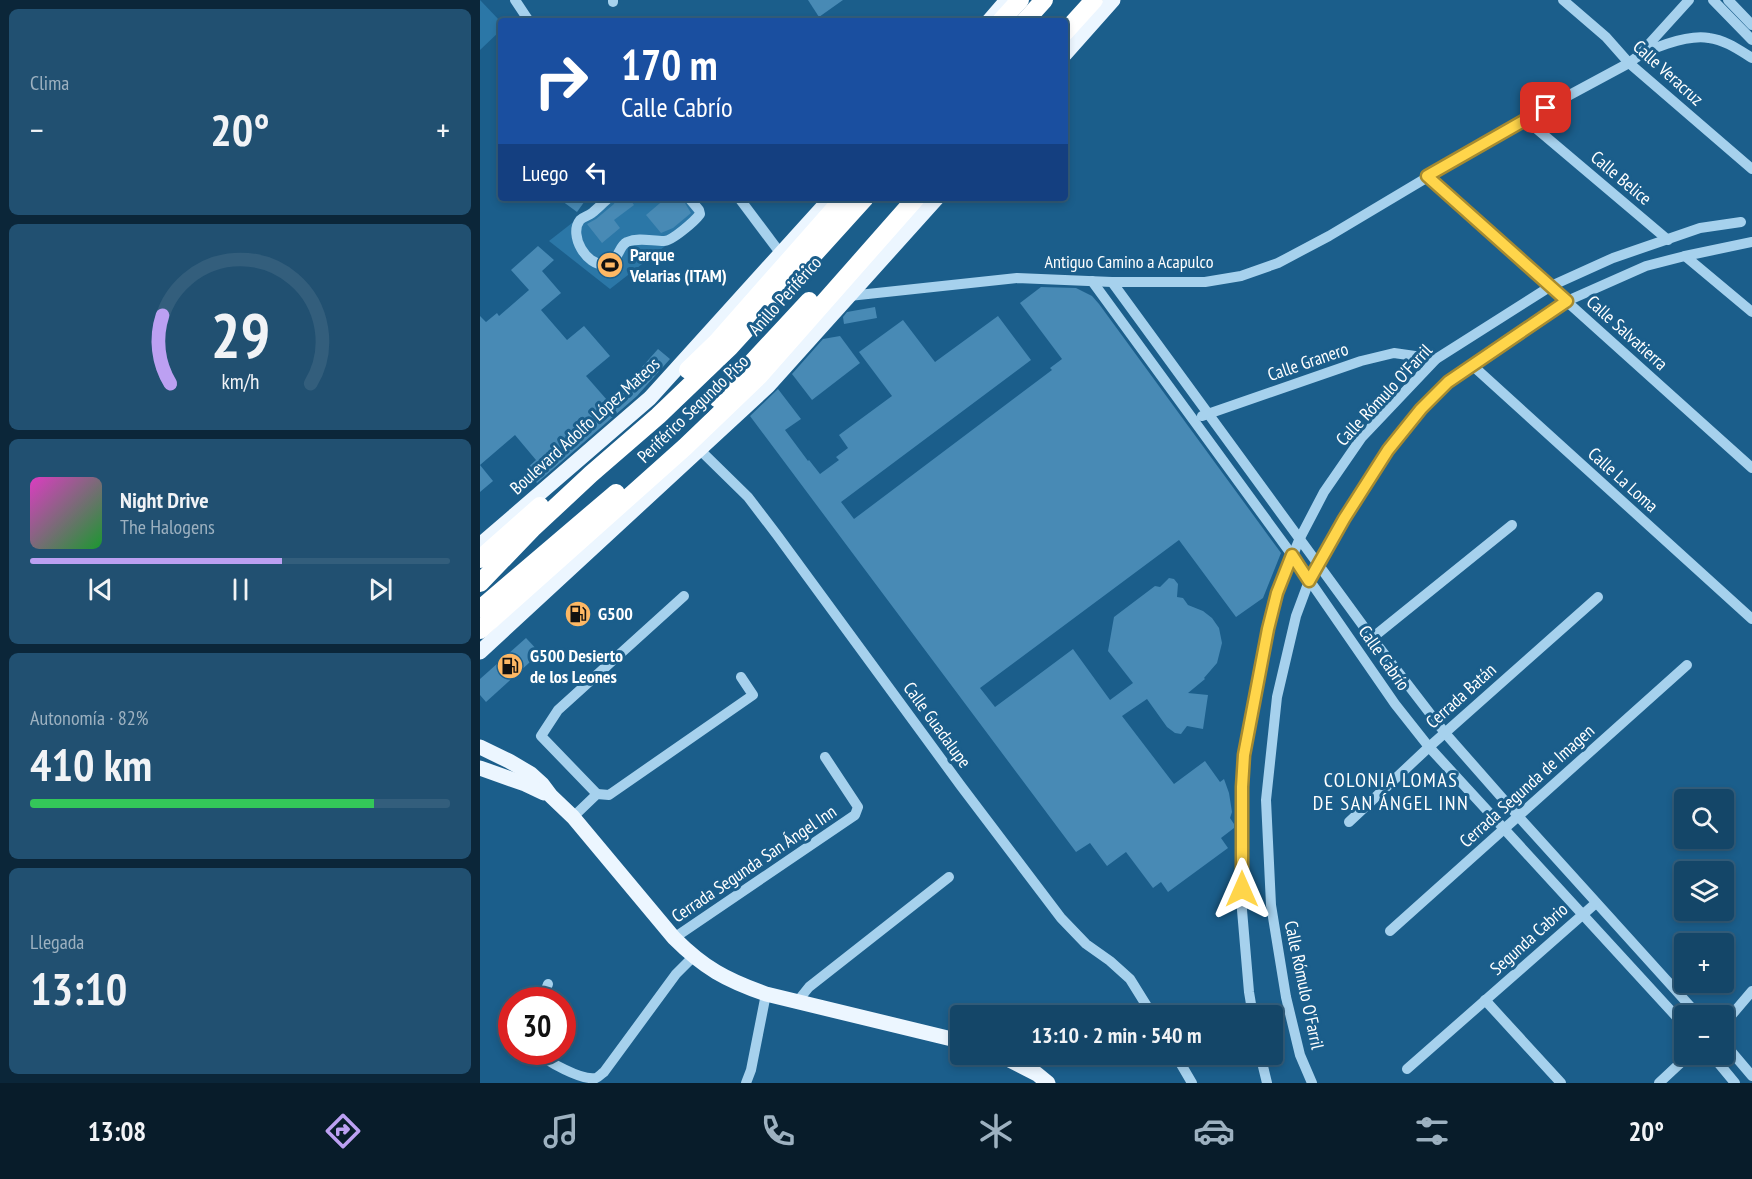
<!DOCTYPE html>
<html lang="es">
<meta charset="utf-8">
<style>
:root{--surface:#144668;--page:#215071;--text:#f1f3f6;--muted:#9db1c0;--line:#335e7c;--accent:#bca0f2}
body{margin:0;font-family:"PT Sans Narrow",sans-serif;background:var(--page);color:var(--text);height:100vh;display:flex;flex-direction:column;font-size:22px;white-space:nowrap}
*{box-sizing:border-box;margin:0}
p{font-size:20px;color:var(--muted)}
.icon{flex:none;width:33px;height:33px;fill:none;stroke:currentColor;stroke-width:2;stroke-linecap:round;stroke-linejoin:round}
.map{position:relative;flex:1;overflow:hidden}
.panel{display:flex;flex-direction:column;gap:9px;padding:9px;background:#0b2639;width:480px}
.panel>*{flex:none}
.guide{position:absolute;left:18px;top:18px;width:570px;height:183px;border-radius:6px;box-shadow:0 3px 9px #0003,0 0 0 2px var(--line);background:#1a4fa0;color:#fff;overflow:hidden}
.tools{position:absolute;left:1194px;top:789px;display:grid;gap:12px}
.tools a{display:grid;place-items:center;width:60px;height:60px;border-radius:6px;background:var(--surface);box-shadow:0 3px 9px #0003,0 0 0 2px var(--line);font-size:30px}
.speed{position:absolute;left:18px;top:987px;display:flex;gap:12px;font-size:30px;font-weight:700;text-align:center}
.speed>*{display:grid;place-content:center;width:78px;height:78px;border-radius:50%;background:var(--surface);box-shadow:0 3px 9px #0003,0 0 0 2px var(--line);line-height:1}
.speed .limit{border:9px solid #d22;background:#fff;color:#111}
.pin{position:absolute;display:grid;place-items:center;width:51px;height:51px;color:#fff;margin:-26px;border-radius:12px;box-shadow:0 3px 9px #0006}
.me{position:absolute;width:66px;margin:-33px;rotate:0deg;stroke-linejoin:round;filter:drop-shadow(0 0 4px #0008)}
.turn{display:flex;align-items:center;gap:21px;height:126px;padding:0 24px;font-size:27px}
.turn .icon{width:78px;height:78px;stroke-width:2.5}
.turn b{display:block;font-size:42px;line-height:51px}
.then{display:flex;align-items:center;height:57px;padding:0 24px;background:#0003;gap:12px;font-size:22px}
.big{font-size:45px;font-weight:600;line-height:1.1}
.panel .widget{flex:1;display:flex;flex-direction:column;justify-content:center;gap:9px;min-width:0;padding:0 21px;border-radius:9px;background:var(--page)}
.panel .dial{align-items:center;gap:0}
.dial svg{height:156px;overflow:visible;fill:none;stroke:var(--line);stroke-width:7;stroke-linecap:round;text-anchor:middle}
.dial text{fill:var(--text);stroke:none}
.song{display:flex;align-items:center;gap:18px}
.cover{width:72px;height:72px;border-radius:9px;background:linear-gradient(135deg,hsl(310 70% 55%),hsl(130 70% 35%))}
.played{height:6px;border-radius:3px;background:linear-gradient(90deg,var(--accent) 60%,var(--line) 60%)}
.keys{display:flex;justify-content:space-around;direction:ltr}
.heat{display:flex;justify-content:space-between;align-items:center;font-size:33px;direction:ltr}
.charge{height:9px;border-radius:4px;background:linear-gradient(90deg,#34c759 82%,var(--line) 0)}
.trip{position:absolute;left:470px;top:1005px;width:333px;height:60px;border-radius:6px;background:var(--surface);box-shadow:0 3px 9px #0003,0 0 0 2px var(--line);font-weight:600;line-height:60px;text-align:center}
.tab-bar{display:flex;height:96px;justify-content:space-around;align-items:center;background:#081c2a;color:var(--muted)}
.tab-bar .icon{width:42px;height:42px}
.tab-bar .selected{color:var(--accent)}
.tab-bar b{font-size:27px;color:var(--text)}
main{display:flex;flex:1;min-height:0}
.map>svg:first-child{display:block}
.green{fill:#2b77a7}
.building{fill:#488ab5}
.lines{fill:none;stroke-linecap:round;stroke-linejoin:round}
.minor{stroke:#a6d1ed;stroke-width:10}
.major{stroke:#ecf6ff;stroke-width:15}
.highway{stroke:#fff;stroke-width:18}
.route-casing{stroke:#a68a30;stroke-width:15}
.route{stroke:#ffd54a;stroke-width:10}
.labels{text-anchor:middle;stroke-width:6;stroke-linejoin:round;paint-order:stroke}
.street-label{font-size:18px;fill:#fff;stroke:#1b5e8b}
.poi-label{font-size:18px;font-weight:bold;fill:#fff;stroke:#1b5e8b;text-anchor:start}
.neighbourhood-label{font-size:20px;letter-spacing:1.5px;fill:#fff;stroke:#1b5e8b}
</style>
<main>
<section class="panel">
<div class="widget"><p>Clima</p>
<div class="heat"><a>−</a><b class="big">20°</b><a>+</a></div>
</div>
<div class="widget dial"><svg viewBox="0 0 100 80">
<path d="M14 69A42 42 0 1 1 86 69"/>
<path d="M14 69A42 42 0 0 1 10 34" stroke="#bca0f2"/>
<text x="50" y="56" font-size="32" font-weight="700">29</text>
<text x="50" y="72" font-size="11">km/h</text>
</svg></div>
<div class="widget">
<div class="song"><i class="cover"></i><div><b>Night Drive</b><p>The Halogens</p></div></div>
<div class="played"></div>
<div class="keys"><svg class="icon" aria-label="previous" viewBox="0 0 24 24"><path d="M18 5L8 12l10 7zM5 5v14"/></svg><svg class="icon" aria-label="pause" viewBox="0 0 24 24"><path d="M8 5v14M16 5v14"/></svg><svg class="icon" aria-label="next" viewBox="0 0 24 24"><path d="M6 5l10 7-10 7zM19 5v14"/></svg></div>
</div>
<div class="widget"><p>Autonomía · 82%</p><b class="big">410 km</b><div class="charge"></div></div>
<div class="widget"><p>Llegada</p><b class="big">13:10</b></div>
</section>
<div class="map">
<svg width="1272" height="1083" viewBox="0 0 1272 1083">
<rect width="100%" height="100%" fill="#1b5e8b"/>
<g class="green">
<polygon points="0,0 21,22 21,30 0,50"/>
<polygon points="124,198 212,198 225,215 130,289 69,241"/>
</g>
<g class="building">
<polygon points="328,0 363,0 339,17"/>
<polygon points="78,198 107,198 97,212"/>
<polygon points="136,198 149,198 154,205 134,220 140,228 122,243 107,224 116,219 134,204"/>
<polygon points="186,198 202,198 211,213 193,228 181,233 166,215"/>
<polygon points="58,246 74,260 62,271 81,293 61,310 87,340 104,326 130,356 106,376 127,400 138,391 139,393 178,349 190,359 157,396 57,483 46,469 56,460 35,435 0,465 13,481 0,492 0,316 6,322 17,313 19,316 49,290 31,270"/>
<polygon points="561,287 596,288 612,296 619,304 801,553 783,598 756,617 699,540 500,688 515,707 593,649 630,700 653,683 628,651 634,617 675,586 680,587 689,578 694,579 698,584 697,597 703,598 708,605 723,611 732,618 739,628 742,643 737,663 724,678 725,679 708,693 728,695 723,729 707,726 701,734 695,733 687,727 667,699 642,716 694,784 725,761 740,782 744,779 749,793 752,812 750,818 754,824 754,828 741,838 748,848 688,892 681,882 673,888 646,852 627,866 610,843 596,852 270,416 298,389 321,419 305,430 328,461 329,460 340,474 359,460 356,457 368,448 359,435 412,396 379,352 423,320 455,362 518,316 551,360 361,502 374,519 572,370 570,368 582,359 540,303"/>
<polygon points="395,307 397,318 364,324 363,317 367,312"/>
<polygon points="360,336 380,363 332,400 312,374 343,339"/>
<polygon points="46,638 60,653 6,702 0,695 0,679"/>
</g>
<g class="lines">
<g class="minor">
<polyline points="35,0 49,21"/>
<polyline points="133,0 133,2"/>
<polyline points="1083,0 1126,37 1149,63 1272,169"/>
<polyline points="1233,0 1272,40"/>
<polyline points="1248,0 1272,25"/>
<polyline points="1160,54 1209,0"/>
<polyline points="1045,119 1188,240"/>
<polyline points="947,176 1272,468"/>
<path d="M 129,198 C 123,203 118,208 112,213 C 108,216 103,217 100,220 C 88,235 107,267 125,264 C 140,262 137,247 147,242 C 159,237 171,241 184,241 C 192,241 215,221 220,214 L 219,210 L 209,198"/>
<polyline points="259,198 301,254"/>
<polyline points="1205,256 1272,312"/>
<polyline points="612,281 812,555 915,704 949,747 1204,1025"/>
<polyline points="632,282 892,638 965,733 1038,816 1219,1016"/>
<path d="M 369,296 L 537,278 L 632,282 L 725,282 L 761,276 L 798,263 L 849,236 L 1045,119 L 1149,63 C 1165,49 1208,34 1229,38 C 1245,40 1259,50 1272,58"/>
<polyline points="992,365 1272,619"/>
<polyline points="722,416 881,361 914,353 956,359"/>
<polyline points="219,449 268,497 297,535 481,786 581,918 606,944 630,961 650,979 673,1016"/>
<polyline points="892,638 1032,525"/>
<polyline points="117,794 61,736 78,710 204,596"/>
<polyline points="93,817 117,794 129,795 273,695 261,677"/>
<polyline points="869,822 949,747 1118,597"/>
<polyline points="910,931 1207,665"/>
<polyline points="194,938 375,815 378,807 345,757"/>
<polyline points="62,1000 68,984"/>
<polyline points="1005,1000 1081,1083"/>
<polyline points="317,1002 329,987 469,877"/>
<polyline points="773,1016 769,992 762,910 762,787 764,755 787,629 797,593 820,538 844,492 882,437 956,359 1071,286 1133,258 1220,228 1261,222"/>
<polyline points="1244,1024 1272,991"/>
<polyline points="1244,1043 1272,1076"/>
<path d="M 57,1052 C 66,1061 102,1081 116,1078 C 119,1077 121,1074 124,1072 L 196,974 L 213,957"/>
<polyline points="695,1054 712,1083"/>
<polyline points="780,1054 787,1083"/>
<polyline points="1231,1054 1255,1083"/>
<polyline points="927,1069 1116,903"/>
<polyline points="266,1083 271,1070 286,994"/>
<polyline points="832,1083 820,1055 806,997 791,905 786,800 797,697 816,616 829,581 864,519 908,450 941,409 968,382 1087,301 1166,266 1205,256 1272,242"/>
<polyline points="1179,1083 1210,1054"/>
</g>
<g class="major">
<polyline points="509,21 527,0"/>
<polyline points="585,54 633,0"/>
<polyline points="0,545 170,398 351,198"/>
<polyline points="0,652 288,386 457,198"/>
<path d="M 0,747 L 29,761 L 51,774 L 62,784 L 71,796 L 93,817 L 194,938 C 224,968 246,980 286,994 L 480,1041"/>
<polyline points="0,768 45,784 64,793"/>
<polyline points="518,1054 557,1074 568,1083"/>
</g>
<g class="highway">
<polyline points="521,21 540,0"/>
<polyline points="545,21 564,0"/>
<polyline points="585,32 614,0"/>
<polyline points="208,370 237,342 364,198"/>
<polyline points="238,399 329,301"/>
<polyline points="0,559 60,506"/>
<polyline points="0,583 52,529 111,474 178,416 250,347 385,198"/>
<polyline points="0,609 136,493"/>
<polyline points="0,630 205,447 279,376 436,198"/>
</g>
</g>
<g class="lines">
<defs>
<polyline id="route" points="762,889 762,787 764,755 788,629 797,593 812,555 829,581 864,519 908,450 941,409 968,382 1087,301 947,176 1066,108"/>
</defs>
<use href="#route" class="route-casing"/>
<use href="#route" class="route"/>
</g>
<defs>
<symbol id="stadium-disc" viewBox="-11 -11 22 22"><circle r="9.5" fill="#feb864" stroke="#1b5e8b"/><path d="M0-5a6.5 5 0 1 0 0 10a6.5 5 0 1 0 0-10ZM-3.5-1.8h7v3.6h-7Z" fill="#111"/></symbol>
<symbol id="fuel-disc" viewBox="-11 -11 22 22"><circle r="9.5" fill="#feb864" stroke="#1b5e8b"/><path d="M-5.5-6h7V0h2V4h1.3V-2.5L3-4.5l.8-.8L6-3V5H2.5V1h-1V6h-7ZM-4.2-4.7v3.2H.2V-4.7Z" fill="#111"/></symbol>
</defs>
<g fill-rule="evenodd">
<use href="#stadium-disc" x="115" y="250" width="30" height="30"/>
<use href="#fuel-disc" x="83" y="599" width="30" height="30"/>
<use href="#fuel-disc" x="15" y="651" width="30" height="30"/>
</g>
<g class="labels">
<g class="street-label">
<text transform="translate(1188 73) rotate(42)" y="6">Calle Veracruz</text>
<text transform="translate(1141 178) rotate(40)" y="6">Calle Belice</text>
<text x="649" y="268">Antiguo Camino a Acapulco</text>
<text transform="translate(305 296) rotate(-48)" y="6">Anillo Periférico</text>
<text transform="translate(1147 333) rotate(42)" y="6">Calle Salvatierra</text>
<text transform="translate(828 362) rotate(-19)" y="6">Calle Granero</text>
<text transform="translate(904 395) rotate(-47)" y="6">Calle Rómulo O'Farril</text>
<text transform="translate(213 409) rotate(-44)" y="6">Periférico Segundo Piso</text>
<text transform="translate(105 426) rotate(-42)" y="6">Boulevard Adolfo López Mateos</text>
<text transform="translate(1143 480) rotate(42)" y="6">Calle La Loma</text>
<text transform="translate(904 658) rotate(55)" y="6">Calle Cabrío</text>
<text transform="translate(981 696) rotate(-42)" y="6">Cerrada Batán</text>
<text transform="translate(457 725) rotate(54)" y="6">Calle Guadalupe</text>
<text transform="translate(1047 786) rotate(-42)" y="6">Cerrada Segunda de Imagen</text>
<text transform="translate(274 864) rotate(-34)" y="6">Cerrada Segunda San Ángel Inn</text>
<text transform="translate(1049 939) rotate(-42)" y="6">Segunda Cabrio</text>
<text transform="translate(824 985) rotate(78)" y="6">Calle Rómulo O'Farril</text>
</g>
<g class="poi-label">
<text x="150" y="261">Parque<tspan x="150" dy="21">Velarias (ITAM)</tspan></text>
<text x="118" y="620">G500</text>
<text x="50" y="662">G500 Desierto<tspan x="50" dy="21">de los Leones</tspan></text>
</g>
<g class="neighbourhood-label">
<text x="911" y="787">COLONIA LOMAS<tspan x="911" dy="23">DE SAN ÁNGEL INN</tspan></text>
</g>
</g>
</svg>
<div class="tools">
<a><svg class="icon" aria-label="search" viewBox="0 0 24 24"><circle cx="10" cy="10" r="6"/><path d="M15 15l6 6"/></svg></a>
<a><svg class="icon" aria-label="layers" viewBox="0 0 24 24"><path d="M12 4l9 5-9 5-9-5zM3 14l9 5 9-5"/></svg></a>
<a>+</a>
<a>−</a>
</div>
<div class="speed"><div class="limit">30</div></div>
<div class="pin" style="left:1066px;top:108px;background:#d93025"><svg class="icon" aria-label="arrive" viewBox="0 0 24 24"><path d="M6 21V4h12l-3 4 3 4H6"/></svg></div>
<svg class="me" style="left:762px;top:889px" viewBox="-20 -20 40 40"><path d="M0-17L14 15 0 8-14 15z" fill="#ffd54a" stroke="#fff" stroke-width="4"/></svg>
<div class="trip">13:10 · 2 min · 540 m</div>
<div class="guide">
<div class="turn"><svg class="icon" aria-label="right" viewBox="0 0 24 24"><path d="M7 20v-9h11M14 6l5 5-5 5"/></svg><div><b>170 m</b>Calle Cabrío</div></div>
<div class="then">Luego<svg class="icon" aria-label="left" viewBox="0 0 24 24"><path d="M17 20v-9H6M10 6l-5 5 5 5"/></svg></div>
</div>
</div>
</main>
<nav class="tab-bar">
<b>13:08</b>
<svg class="icon selected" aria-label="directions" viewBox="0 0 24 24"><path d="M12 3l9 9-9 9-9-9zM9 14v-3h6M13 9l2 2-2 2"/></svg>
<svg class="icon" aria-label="music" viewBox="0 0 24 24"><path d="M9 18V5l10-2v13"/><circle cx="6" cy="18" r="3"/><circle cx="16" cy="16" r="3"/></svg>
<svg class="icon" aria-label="phone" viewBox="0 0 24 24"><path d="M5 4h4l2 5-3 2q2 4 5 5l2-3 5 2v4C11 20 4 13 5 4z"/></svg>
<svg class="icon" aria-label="climate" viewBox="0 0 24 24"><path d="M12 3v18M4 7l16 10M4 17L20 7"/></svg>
<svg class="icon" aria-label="car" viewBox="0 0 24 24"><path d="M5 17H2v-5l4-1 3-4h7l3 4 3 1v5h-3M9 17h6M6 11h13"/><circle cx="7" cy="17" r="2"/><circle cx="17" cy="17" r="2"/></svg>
<svg class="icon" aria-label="filters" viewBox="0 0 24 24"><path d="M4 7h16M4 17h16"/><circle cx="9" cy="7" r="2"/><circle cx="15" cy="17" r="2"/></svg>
<b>20°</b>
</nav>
